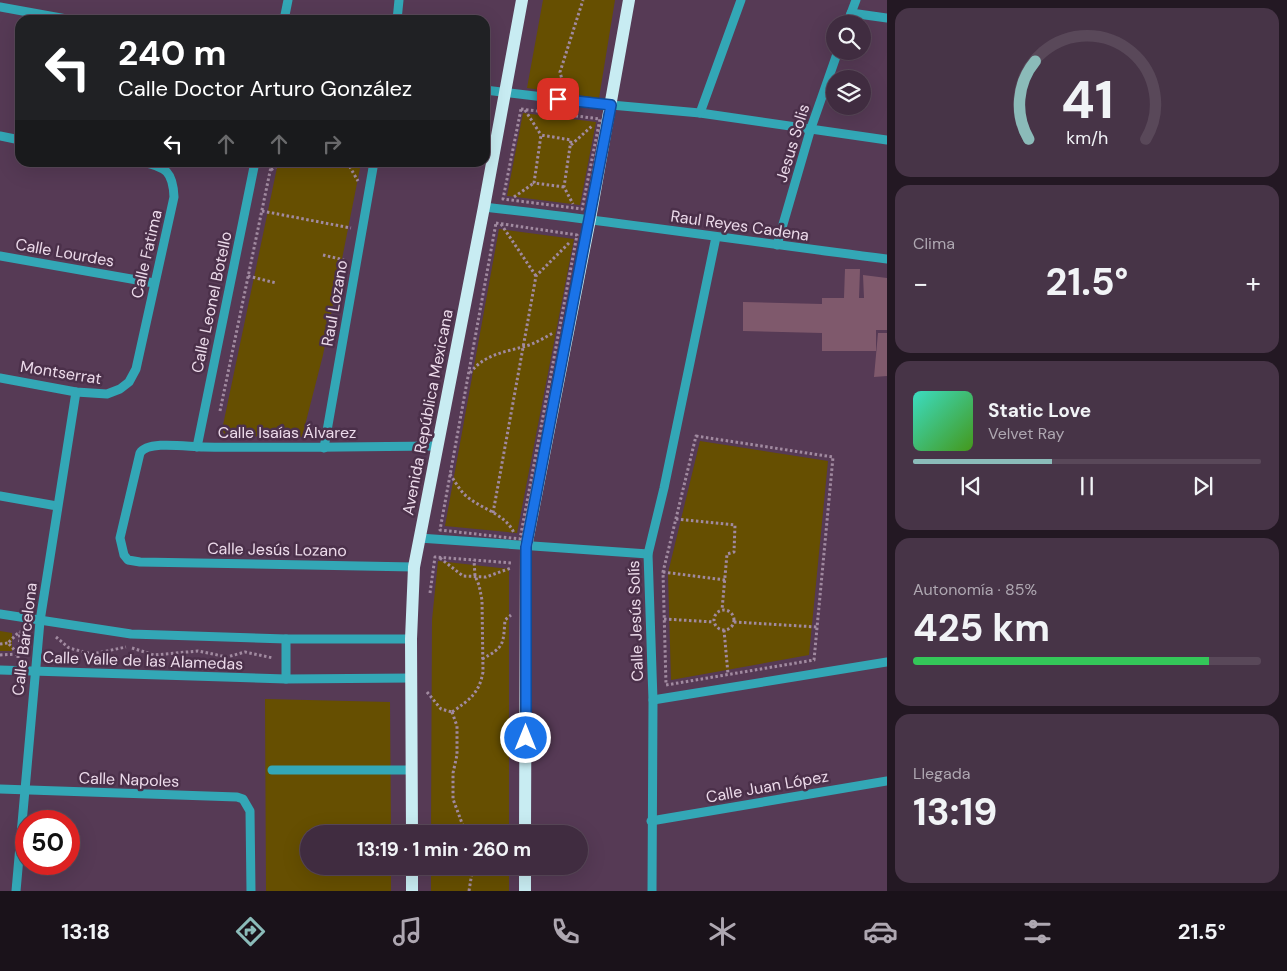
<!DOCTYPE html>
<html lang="es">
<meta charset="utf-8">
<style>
:root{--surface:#402c40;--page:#473447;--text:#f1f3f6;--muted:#aea7b1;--line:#594859;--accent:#8bbbb9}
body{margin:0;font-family:"DM Sans",sans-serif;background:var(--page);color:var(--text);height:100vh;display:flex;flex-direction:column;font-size:19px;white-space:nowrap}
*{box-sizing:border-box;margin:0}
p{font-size:16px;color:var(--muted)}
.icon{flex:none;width:28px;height:28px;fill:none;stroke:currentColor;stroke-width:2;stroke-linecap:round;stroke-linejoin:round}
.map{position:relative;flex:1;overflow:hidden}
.sheet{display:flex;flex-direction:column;gap:8px;padding:8px;background:#231823;width:400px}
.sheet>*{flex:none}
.banner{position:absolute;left:15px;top:15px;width:475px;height:152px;border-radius:15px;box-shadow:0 5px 20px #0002,0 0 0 1px var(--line);background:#202124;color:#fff;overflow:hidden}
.controls{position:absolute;left:826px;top:15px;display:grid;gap:10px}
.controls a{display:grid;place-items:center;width:45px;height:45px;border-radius:50%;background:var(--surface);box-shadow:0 5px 20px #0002,0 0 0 1px var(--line);font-size:25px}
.speed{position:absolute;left:15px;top:810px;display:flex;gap:10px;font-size:25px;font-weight:700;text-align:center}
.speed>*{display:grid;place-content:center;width:65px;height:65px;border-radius:50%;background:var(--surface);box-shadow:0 5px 20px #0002,0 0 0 1px var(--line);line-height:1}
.speed .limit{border:8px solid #d22;background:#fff;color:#111}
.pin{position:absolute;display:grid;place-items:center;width:42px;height:42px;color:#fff;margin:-21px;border-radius:10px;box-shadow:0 2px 8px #0006}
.me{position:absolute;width:55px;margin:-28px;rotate:0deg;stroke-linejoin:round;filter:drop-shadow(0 0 4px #0008)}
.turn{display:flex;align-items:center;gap:18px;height:105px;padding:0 20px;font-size:22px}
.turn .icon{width:65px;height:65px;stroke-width:2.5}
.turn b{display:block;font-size:35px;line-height:42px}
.lanes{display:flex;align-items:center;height:48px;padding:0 20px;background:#0003;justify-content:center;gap:25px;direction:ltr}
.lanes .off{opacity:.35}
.big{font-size:38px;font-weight:700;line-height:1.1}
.sheet .widget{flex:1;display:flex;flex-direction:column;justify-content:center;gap:8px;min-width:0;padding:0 18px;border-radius:15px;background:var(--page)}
.sheet .dial{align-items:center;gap:0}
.dial svg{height:130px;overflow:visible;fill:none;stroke:var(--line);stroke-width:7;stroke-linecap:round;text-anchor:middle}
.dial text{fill:var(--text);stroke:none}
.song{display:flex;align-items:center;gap:15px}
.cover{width:60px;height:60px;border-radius:8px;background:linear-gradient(135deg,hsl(170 70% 55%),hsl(100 70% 35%))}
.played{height:5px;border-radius:2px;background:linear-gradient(90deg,var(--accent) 40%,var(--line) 40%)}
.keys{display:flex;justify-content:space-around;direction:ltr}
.heat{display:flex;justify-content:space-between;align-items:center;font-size:28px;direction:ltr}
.charge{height:8px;border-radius:4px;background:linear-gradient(90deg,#34c759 85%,var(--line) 0)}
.trip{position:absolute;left:300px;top:825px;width:288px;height:50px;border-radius:25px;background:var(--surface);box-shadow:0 5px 20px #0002,0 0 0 1px var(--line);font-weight:700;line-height:50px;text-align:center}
.tab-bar{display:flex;height:80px;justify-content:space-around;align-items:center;background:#1a121a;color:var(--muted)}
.tab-bar .icon{width:35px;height:35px}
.tab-bar .on{color:var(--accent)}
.tab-bar b{font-size:22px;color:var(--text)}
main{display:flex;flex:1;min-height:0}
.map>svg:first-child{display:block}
.green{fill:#664f01}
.building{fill:#7f596c}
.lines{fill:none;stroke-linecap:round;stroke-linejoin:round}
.path{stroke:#a18aa0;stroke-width:3;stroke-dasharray:2.5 2.5;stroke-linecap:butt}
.minor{stroke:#33a7b6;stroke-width:9}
.major{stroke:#c8ecf2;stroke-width:12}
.route-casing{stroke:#114b97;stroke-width:12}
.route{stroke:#1a73e8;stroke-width:9}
.labels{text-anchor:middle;stroke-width:5;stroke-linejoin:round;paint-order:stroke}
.street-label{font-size:16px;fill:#ecdaea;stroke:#4b304a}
</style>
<main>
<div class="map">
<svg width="887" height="891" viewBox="0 0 887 891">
<rect width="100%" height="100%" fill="#563a55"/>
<g class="green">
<polygon points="543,0 615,0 599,98 527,88"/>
<polygon points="523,113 596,122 580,205 507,196"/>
<polygon points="278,163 361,163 323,355 302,437 226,436 222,430"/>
<polygon points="499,229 574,239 517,533 445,526"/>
<polygon points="700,441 828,461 809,655 671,680 668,573"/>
<polygon points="438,561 509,569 509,834 431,834 432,620"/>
<polygon points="0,631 12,633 12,651 0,651"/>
<polygon points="265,699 390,702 391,834 309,834 309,866 391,866 391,891 266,891"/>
<rect x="431" y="866" width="78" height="25"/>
</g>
<g class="building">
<polygon points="845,269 860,269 859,298 864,298 863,275 887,278 887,330 876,330 876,351 822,351 822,333 743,331 743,302 822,304 822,311 822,298 844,298"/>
<polygon points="878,333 887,333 887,376 874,377"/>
</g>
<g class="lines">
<g class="path">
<polyline points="564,87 560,72 583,0"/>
<polygon points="521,109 600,119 582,209 503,199"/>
<polyline points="525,110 541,135"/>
<polyline points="571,145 592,126"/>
<polyline points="347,162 358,181"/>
<polyline points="271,170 283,162"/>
<polyline points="564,187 534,183 541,135 571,140 564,187 573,204"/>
<polyline points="514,197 534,183"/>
<polyline points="262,211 351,228"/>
<polygon points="496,223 577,235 520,539 440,530"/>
<polyline points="501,224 536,276"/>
<polyline points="323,255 344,260"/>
<polyline points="248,276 276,283"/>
<path d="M 470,373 C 486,352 509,352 532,344 C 539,341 546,337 553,333"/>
<polyline points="220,411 272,162"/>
<polygon points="696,436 833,457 814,660 666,685 663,572"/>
<path d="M 450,474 C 456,483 461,493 470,499 C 485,510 506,515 514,533"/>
<polyline points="493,513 536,276 569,243"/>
<polyline points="676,519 735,525 734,552 727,554 722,610"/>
<polyline points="440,558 463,576 486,577 511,568"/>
<polyline points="663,572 725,580"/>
<polyline points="430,593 435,557 512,563"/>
<circle cx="724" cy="620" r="10"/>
<polyline points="664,619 714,622"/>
<polyline points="734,622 817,627"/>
<polyline points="724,630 728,674"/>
<polyline points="56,637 69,648 92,654 126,647"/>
<polyline points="0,644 8,643"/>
<polyline points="132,648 154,655 198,651 227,657 245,652 273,658"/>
<polyline points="0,655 18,654 20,639 19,632"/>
<polyline points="18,658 18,654 8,643 19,632 22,632"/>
<path d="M 482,659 C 505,647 503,644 505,620 L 511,615"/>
<polyline points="427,692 441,709 452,712"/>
<path d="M 452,712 C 469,700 479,694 483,672 L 482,600 L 479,585 L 475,576 L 474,560"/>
<polyline points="452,712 457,726 457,755 453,773 453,799 466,834"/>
<polyline points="469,891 473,866"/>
</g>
<g class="minor">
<polyline points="0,7 72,20"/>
<polyline points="851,13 887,18"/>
<polyline points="284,20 288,0"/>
<polyline points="397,20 399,0"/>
<polyline points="847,24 856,0"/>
<polyline points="485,90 611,105 700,113 887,140"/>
<polyline points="700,113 741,0"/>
<polyline points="0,136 20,140"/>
<path d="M 484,207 C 619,222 753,242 887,259"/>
<polyline points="777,245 811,128 838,51"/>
<polyline points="0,256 154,283"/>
<path d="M 0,378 L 76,392 L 107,394 L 120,389 L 129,382 L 136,369 L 174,197 C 173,172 166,167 143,162"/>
<polyline points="197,447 255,162"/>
<polyline points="324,448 374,162"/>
<polyline points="0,496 57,506"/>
<polyline points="419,538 648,554"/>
<path d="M 414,567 L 140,562 L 128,560 L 124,555 L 120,538 L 140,453 C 148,440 188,447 203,447 C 281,448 359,447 437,446"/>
<polyline points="0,614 131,634 286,639 411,639"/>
<polyline points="0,670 286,679 412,678"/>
<polyline points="286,679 286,639"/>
<polyline points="653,700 887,662"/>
<polyline points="272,770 412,770"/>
<polyline points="0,789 237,797 243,799 250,811 251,891"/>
<polyline points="651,821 887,781"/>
<polyline points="16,891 40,621 76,392"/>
<polyline points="652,891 653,700 648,554 664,488 716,237"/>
</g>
<g class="major">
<polyline points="412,834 411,639 414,567 484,207 522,0"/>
<polyline points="525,834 526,547 590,219 629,0"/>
<polyline points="412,866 412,891"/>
<polyline points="525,891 525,866"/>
</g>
</g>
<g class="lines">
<defs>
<polyline id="route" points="526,738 526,547 611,105 558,99"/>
</defs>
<use href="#route" class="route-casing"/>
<use href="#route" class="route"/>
</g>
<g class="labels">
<g class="street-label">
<text transform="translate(792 143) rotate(-73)" y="6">Jesus Solis</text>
<text transform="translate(740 225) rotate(8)" y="6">Raul Reyes Cadena</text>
<text transform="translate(65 252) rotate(10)" y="6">Calle Lourdes</text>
<text transform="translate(146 254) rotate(-77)" y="6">Calle Fatima</text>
<text transform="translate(211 302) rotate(-78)" y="6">Calle Leonel Botello</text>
<text transform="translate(334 303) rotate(-80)" y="6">Raul Lozano</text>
<text transform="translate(61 372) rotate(9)" y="6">Montserrat</text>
<text transform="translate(427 412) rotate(-79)" y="6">Avenida República Mexicana</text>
<text x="287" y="438">Calle Isaías Álvarez</text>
<text transform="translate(277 549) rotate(1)" y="6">Calle Jesús Lozano</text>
<text transform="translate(635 621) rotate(-92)" y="6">Calle Jesús Solís</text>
<text transform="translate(24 639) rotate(-83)" y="6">Calle Barcelona</text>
<text transform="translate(143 660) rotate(2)" y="6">Calle Valle de las Alamedas</text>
<text transform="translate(129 779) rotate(2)" y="6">Calle Napoles</text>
<text transform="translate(767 786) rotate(-10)" y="6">Calle Juan López</text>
</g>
</g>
</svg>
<div class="controls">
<a><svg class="icon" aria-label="search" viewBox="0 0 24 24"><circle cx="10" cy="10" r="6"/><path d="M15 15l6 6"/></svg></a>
<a><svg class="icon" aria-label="layers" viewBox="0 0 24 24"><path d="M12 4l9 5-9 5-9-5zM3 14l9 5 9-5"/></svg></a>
</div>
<div class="speed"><div class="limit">50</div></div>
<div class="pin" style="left:558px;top:99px;background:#d93025"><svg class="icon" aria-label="arrive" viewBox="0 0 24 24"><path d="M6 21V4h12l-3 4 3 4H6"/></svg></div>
<svg class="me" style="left:526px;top:738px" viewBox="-20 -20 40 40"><circle r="17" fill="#1a73e8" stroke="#fff" stroke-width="3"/><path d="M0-11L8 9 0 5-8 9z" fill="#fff"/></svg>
<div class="trip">13:19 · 1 min · 260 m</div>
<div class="banner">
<div class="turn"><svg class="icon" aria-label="left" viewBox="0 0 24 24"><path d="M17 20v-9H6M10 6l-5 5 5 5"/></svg><div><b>240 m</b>Calle Doctor Arturo González</div></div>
<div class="lanes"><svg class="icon" aria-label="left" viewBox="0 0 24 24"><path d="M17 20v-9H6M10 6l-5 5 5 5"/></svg><svg class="icon off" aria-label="ahead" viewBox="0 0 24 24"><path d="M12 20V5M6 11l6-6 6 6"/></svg><svg class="icon off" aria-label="ahead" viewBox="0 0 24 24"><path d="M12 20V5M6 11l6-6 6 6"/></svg><svg class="icon off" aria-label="right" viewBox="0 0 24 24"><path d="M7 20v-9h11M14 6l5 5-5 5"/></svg></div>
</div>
</div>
<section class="sheet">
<div class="widget dial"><svg viewBox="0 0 100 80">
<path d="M14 69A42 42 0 1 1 86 69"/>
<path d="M14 69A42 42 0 0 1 18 21" stroke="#8bbbb9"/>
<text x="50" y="56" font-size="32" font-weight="700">41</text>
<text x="50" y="72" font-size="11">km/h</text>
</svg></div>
<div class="widget"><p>Clima</p>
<div class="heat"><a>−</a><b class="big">21.5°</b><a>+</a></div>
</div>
<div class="widget">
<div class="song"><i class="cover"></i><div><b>Static Love</b><p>Velvet Ray</p></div></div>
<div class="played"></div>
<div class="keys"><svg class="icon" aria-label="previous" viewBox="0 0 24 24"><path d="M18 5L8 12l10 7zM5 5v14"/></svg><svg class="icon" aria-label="pause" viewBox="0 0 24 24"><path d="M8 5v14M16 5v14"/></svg><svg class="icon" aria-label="next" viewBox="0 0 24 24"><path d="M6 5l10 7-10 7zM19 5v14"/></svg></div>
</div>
<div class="widget"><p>Autonomía · 85%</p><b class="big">425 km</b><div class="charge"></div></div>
<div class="widget"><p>Llegada</p><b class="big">13:19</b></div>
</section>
</main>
<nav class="tab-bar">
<b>13:18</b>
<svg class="icon on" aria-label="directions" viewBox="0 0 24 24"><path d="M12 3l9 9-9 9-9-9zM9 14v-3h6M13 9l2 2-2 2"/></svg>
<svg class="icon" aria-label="music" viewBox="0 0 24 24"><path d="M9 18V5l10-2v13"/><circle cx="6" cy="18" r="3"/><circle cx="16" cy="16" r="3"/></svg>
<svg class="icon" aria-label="phone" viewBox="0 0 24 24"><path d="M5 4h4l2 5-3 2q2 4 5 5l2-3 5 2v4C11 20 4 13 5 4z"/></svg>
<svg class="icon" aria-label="climate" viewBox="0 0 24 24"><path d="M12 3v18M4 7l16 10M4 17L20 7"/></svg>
<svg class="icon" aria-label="car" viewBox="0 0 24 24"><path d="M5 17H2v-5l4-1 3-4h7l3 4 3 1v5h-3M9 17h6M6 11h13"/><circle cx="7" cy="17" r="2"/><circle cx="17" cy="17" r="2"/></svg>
<svg class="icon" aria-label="filters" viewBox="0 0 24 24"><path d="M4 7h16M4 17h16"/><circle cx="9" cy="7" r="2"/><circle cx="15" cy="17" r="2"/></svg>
<b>21.5°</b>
</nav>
